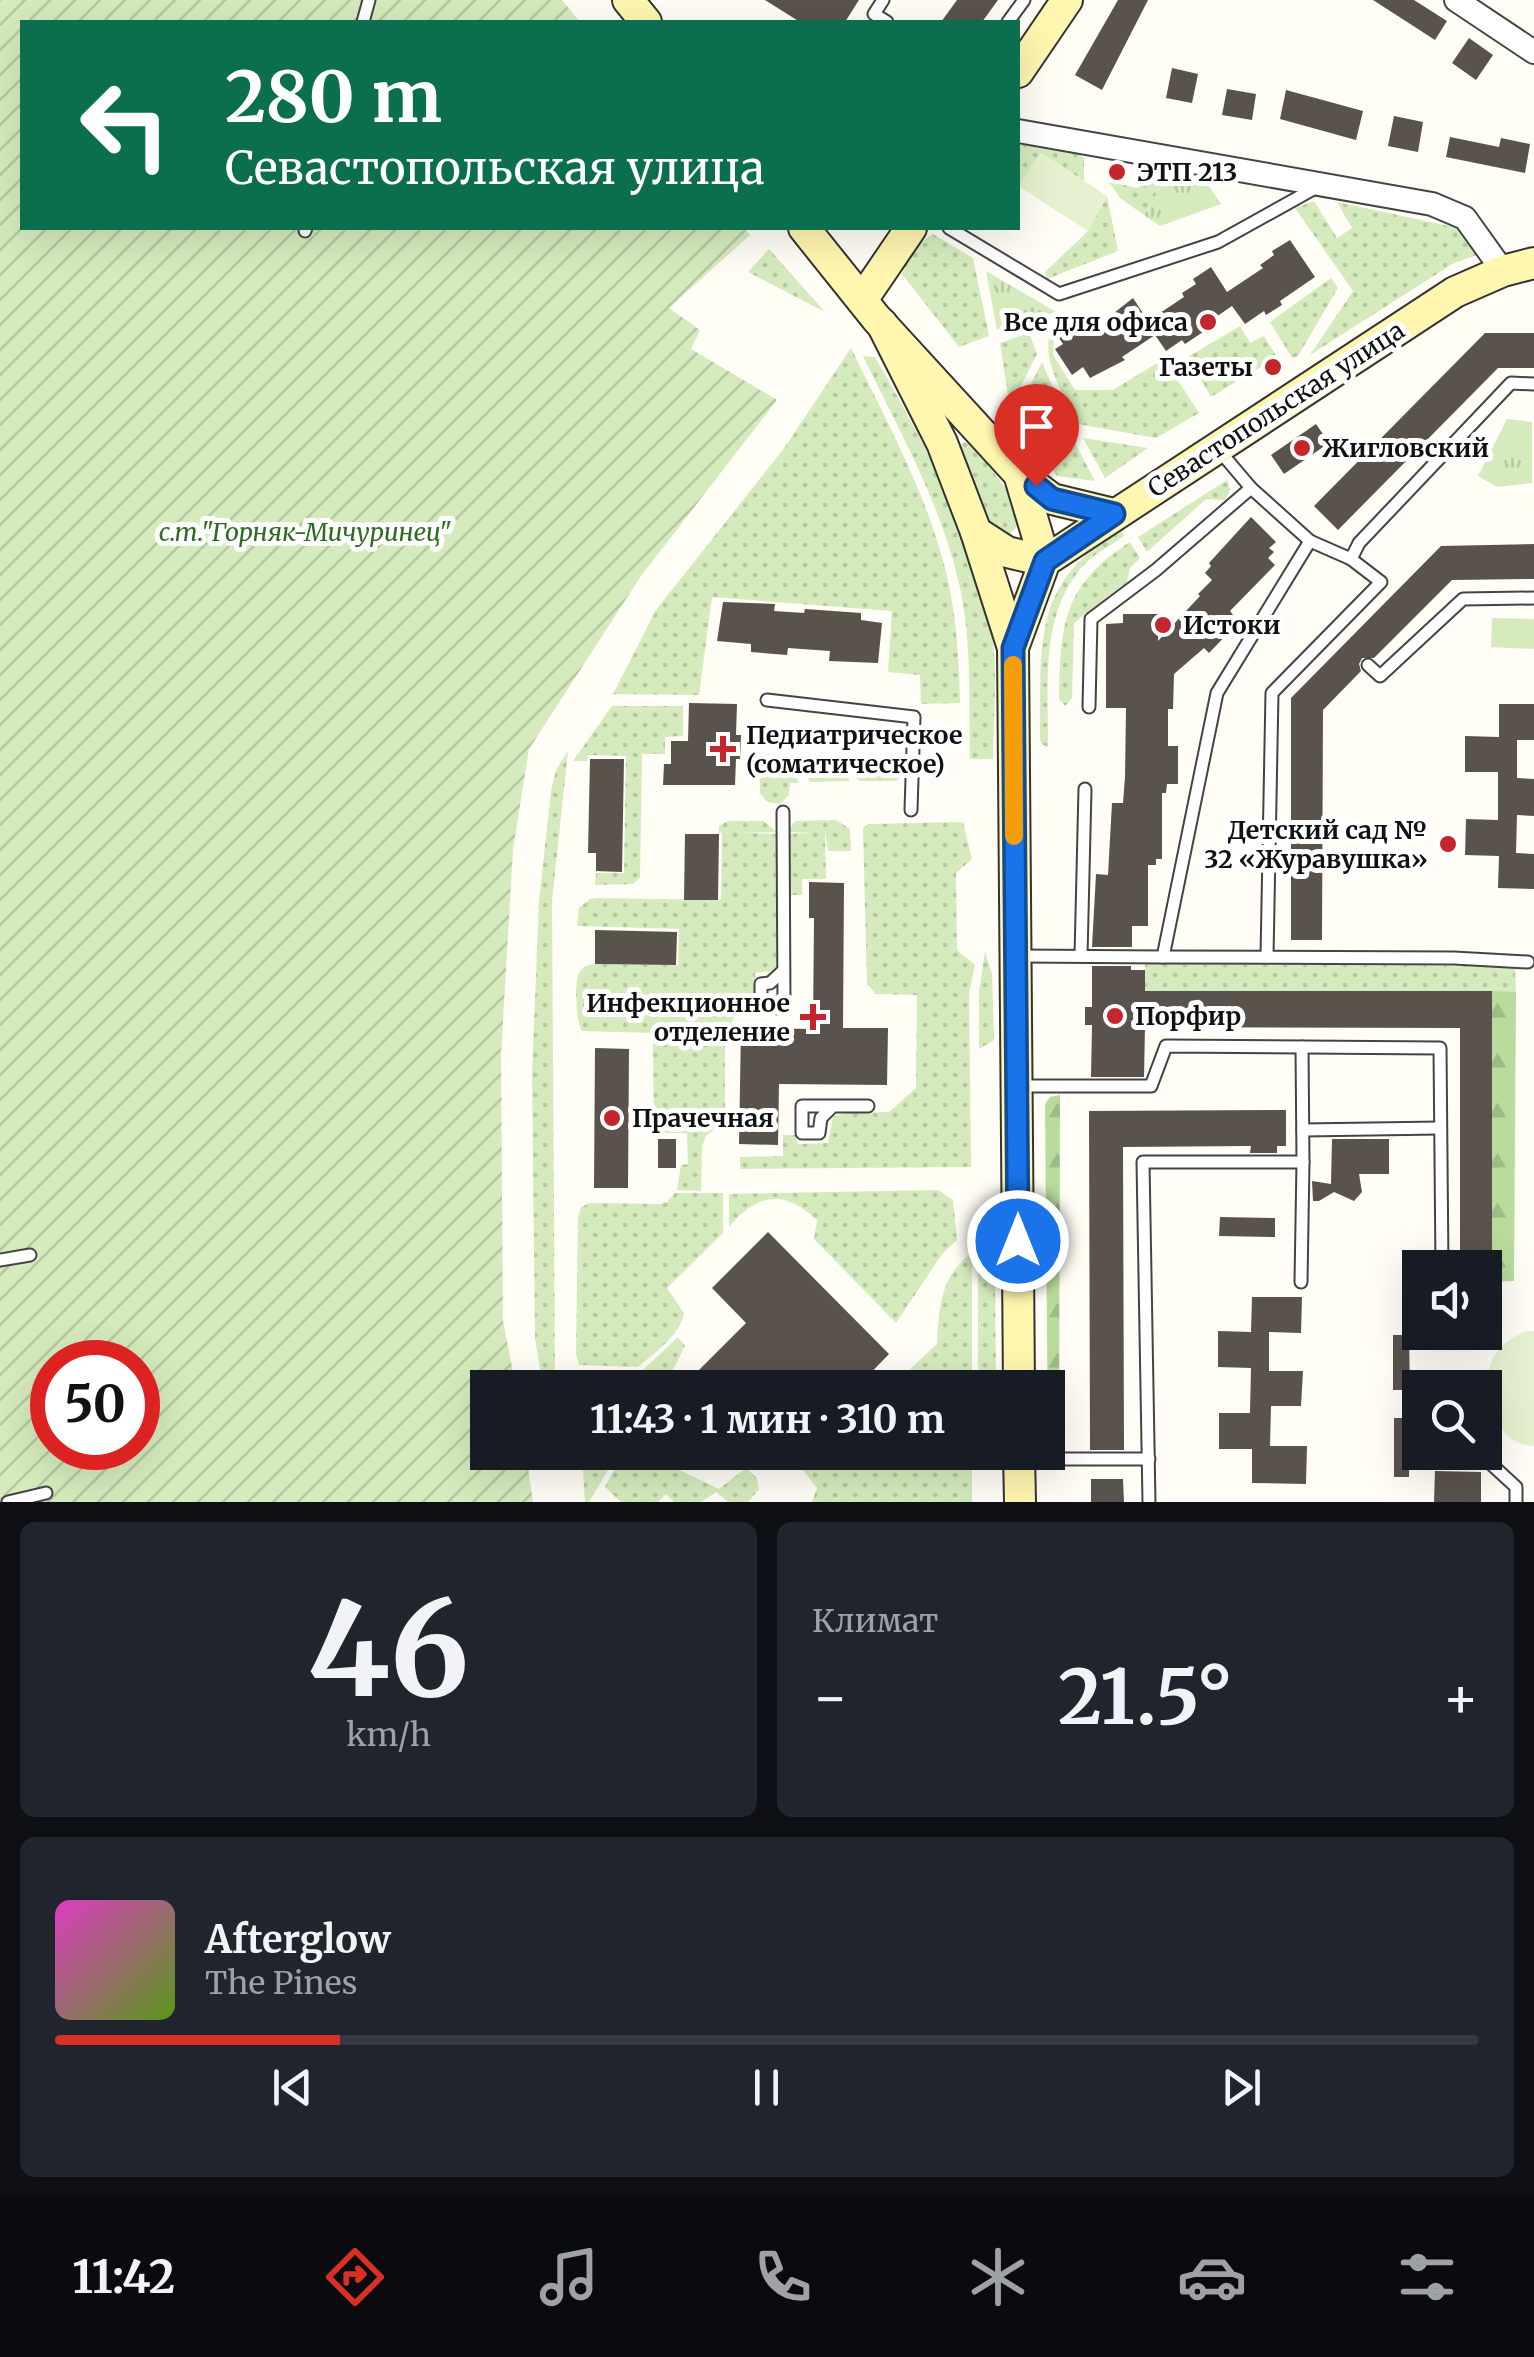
<!DOCTYPE html>
<html lang="ru">
<meta charset="utf-8">
<style>
:root{--surface:#171b24;--page:#20242c;--text:#f1f3f6;--muted:#9ea1a6;--line:#363941;--accent:#d93025}
body{margin:0;font-family:Merriweather,serif;background:var(--page);color:var(--text);height:100vh;display:flex;flex-direction:column;font-size:38px;white-space:nowrap}
*{box-sizing:border-box;margin:0}
p{font-size:32px;color:var(--muted)}
.icon{flex:none;width:55px;height:55px;fill:none;stroke:currentColor;stroke-width:2;stroke-linecap:round;stroke-linejoin:round}
.map{position:relative;height:1502px;overflow:hidden}
.drawer{display:flex;flex-direction:column;gap:20px;padding:20px;background:#0d0f14;flex:1}
.drawer>*{flex:none}
.guide{position:absolute;left:20px;top:20px;width:1000px;height:210px;border-radius:0px;box-shadow:0 10px 40px #0002;background:#0b6e4f;color:#fff;overflow:hidden}
.buttons{position:absolute;left:1402px;top:1250px;display:grid;gap:20px}
.buttons a{display:grid;place-items:center;width:100px;height:100px;border-radius:0px;background:var(--surface);box-shadow:0 10px 40px #0002;font-size:50px}
.speed{position:absolute;left:30px;top:1340px;display:flex;gap:20px;font-size:50px;font-weight:700;text-align:center}
.speed>*{display:grid;place-content:center;width:130px;height:130px;border-radius:50%;background:var(--surface);box-shadow:0 10px 40px #0002;line-height:1}
.speed .limit{border:15px solid #d22;background:#fff;color:#111}
.pin{position:absolute;display:grid;place-items:center;width:85px;height:85px;color:#fff;margin:-102px -42px;border-radius:50% 50% 50% 0;rotate:-45deg;box-shadow:0 0 10px #0007}
.pin .icon{rotate:45deg}
.me{position:absolute;width:110px;margin:-55px;rotate:0deg;stroke-linejoin:round;filter:drop-shadow(0 0 8px #0008)}
.turn{display:flex;align-items:center;gap:35px;height:210px;padding:0 40px;font-size:45px}
.turn .icon{width:130px;height:130px;stroke-width:2.5}
.turn b{display:block;font-size:70px;line-height:85px}
.big{font-size:75px;font-weight:700;line-height:1.1}
.drawer .tile{flex:1;display:flex;flex-direction:column;justify-content:center;gap:15px;min-width:0;padding:0 35px;border-radius:15px;background:var(--page)}
.drawer .dial{align-items:center;gap:0}
.dial b{font-size:130px;line-height:1}
.song{display:flex;align-items:center;gap:30px}
.cover{width:120px;height:120px;border-radius:15px;background:linear-gradient(135deg,hsl(310 70% 55%),hsl(90 70% 35%))}
.played{height:10px;border-radius:5px;background:linear-gradient(90deg,var(--accent) 20%,var(--line) 20%)}
.keys{display:flex;justify-content:space-around;direction:ltr}
.heat{display:flex;justify-content:space-between;align-items:center;font-size:55px;direction:ltr}
.drawer .tiles{flex:1;display:grid;gap:20px;grid-template-columns:1fr 1fr}
.tile:last-child{grid-column:span 2}
.trip{position:absolute;left:470px;top:1370px;width:595px;height:100px;border-radius:0px;background:var(--surface);box-shadow:0 10px 40px #0002;font-weight:700;line-height:100px;text-align:center}
.dock{display:flex;height:160px;justify-content:space-around;align-items:center;background:#090b0e;color:var(--muted)}
.dock .icon{width:70px;height:70px}
.dock .active{color:var(--accent)}
.dock b{font-size:45px;color:var(--text)}
.map>svg:first-child{display:block}
.grass{fill:url(#grass-dots)}
.forest{fill:url(#forest-firs)}
.park{fill:url(#park-tufts)}
.garden{fill:url(#garden-furrows);fill-rule:evenodd}
.pitch{fill:#e6f2cf}
.building{fill:#5a524d}
.lines{fill:none;stroke-linecap:round;stroke-linejoin:round}
.lane-casing{stroke:#444;stroke-width:15}
.street-casing{stroke:#444;stroke-width:26}
.secondary-casing{stroke:#333;stroke-width:34}
.lane{stroke:#fff;stroke-width:11}
.street{stroke:#fff;stroke-width:22}
.secondary{stroke:#fff6b0;stroke-width:30}
.route-casing{stroke:#114b97;stroke-width:25}
.route{stroke:#1a73e8;stroke-width:18}
.slow{stroke:#f59e0b;stroke-width:18}
.poi-dot{fill:#c4262e;stroke:#fff;stroke-width:4}
.labels{text-anchor:middle;stroke-width:10;stroke-linejoin:round;paint-order:stroke}
.poi-label{font-size:25px;font-weight:bold;fill:#111;stroke:#fff;text-anchor:start}
.street-label{font-size:25px;fill:#111;stroke:#fff}
.park-label{font-size:25px;font-style:italic;fill:#2f6b1f;stroke:#fff}
</style>
<div class="map">
<svg width="1534" height="1502" viewBox="0 0 1534 1502">
<defs>
<pattern id="grass-dots" width="8" height="8" patternUnits="userSpaceOnUse" patternTransform="scale(2.5)"><rect width="8" height="8" fill="#d5ebbd"/><path d="M2 2h.1M6 6h.1" fill="none" stroke="#b6c8a1" stroke-width="1.8" stroke-linecap="round"/></pattern>
<pattern id="forest-firs" width="22" height="20" patternUnits="userSpaceOnUse" patternTransform="scale(2.5)"><rect width="22" height="20" fill="#b9dc9c"/><path d="M5 1l3.5 6h-7zM16 11l3.5 6h-7z" fill="#9ebc85"/></pattern>
<pattern id="park-tufts" width="24" height="20" patternUnits="userSpaceOnUse" patternTransform="scale(2.5)"><rect width="24" height="20" fill="#d5ebbd"/><path d="M3 7l-1-3M5 7V3M7 7l1-3M15 17l-1-3M17 17v-4M19 17l1-3" fill="none" stroke="#b6c8a1"/></pattern>
<pattern id="garden-furrows" width="10" height="10" patternUnits="userSpaceOnUse" patternTransform="scale(2.5)"><rect width="10" height="10" fill="#d5ebbd"/><path d="M-1 1l2-2M0 10L10 0M9 11l2-2" fill="none" stroke="#b6c8a1"/></pattern>
</defs>
<rect width="100%" height="100%" fill="#fffdf5"/>
<g class="grass">
<polygon points="1018,144 1079,154 1084,158 1084,181 1041,153 1018,187"/>
<polygon points="1151,171 1170,171 1144,215 1120,198 1109,182 1138,188"/>
<polygon points="1107,196 1118,251 1047,279 1045,272 1088,231"/>
<polygon points="1314,201 1337,238 1352,228 1337,202 1454,227 1468,236 1480,254 1454,263 1310,355 1353,291 1295,208"/>
<path d="M 933,234 L 973,258 L 989,336 L 959,347 L 902,274 C 907,259 918,242 933,234 Z"/>
<polygon points="769,249 825,312 748,272"/>
<polygon points="1331,278 1338,288 1298,356 1292,358 1270,322"/>
<polygon points="1240,326 1250,343 1264,336 1277,357 1211,397 1188,357"/>
<path d="M 1051,330 L 1054,335 L 1053,355 L 1075,390 L 1113,390 L 1164,359 L 1199,413 L 1156,438 L 1078,424 C 1065,396 1040,361 1051,330 Z"/>
<polygon points="1029,333 1037,354 1010,408 1000,343"/>
<path d="M 851,348 C 887,423 930,499 948,581 C 957,622 959,662 960,703 L 921,704 L 920,675 L 888,672 L 892,611 L 712,597 L 699,695 L 613,694 L 656,610 L 785,447 Z"/>
<path d="M 863,356 L 875,357 C 922,439 975,535 991,630 C 999,671 993,717 993,759 L 970,759 C 969,700 972,640 959,583 C 940,502 899,430 863,356 Z"/>
<polygon points="1042,362 1068,423 1016,414"/>
<polygon points="1020,427 1072,437 1095,481 1057,476"/>
<polygon points="1083,438 1148,448 1105,478"/>
<polygon points="964,442 974,446 1020,508 1021,522 1010,534 1001,535 986,523 957,447"/>
<polygon points="1227,480 1230,490 1225,500 1206,499 1147,552 1138,537"/>
<path d="M 1122,531 L 1124,536 C 1110,546 1092,555 1081,568 C 1039,619 1049,686 1048,747 L 1041,744 L 1040,737 C 1042,678 1032,610 1077,564 C 1089,551 1107,541 1122,531 Z"/>
<path d="M 1130,542 L 1140,558 L 1130,568 L 1127,582 L 1074,623 L 1072,698 L 1065,706 L 1059,699 C 1061,624 1062,586 1130,542 Z"/>
<polygon points="612,706 683,706 683,736 665,737 665,754 642,754 640,877 633,884 595,885 596,873 624,873 626,756 588,755 587,761 573,761"/>
<polygon points="568,751 552,901 555,1387 543,1388 535,1338 532,1074 539,901 551,791 556,770"/>
<polygon points="760,754 783,755 799,783 790,783 789,795 780,804 767,802 760,793"/>
<polygon points="793,755 835,757 850,781 810,782"/>
<polygon points="843,757 907,761 903,775 896,781 859,781"/>
<polygon points="836,820 850,829 851,851 828,851 825,831 826,879 802,879 802,895 789,895 787,834 811,833 788,832 795,821"/>
<path d="M 728,821 L 763,821 L 777,832 L 738,833 L 780,834 L 779,966 L 772,971 L 755,973 L 756,1008 L 736,1011 L 727,1035 L 582,1031 C 576,1022 574,983 579,973 C 583,966 587,966 593,964 L 678,965 L 679,929 L 577,926 L 579,908 L 590,899 L 597,898 L 721,900 L 722,833 L 719,832 L 719,826 Z"/>
<polygon points="963,822 972,859 956,873 957,950 975,965 969,992 971,1167 740,1169 740,1157 783,1156 783,1135 795,1135 798,1144 828,1143 833,1117 844,1113 889,1112 916,1088 917,995 876,994 867,984 863,828 869,824"/>
<polygon points="985,951 992,974 994,1040 979,1049 979,992"/>
<polygon points="1145,964 1515,966 1516,992 1145,991"/>
<polygon points="653,1041 725,1043 725,1121 706,1136 702,1146 701,1191 677,1190 681,1165 688,1164 687,1133 654,1133"/>
<path d="M 938,1190 L 953,1200 L 957,1240 L 942,1254 L 896,1323 L 814,1239 L 817,1220 C 784,1189 758,1193 729,1227 L 729,1194 Z"/>
<path d="M 675,1193 L 723,1193 L 723,1233 L 667,1288 L 684,1313 C 680,1336 655,1352 638,1367 L 579,1365 L 576,1352 L 578,1217 L 581,1207 L 590,1203 L 660,1204 L 667,1202 Z"/>
<polygon points="978,1251 990,1254 995,1265 996,1387 978,1387"/>
<path d="M 972,1253 L 972,1387 L 891,1387 L 937,1344 C 939,1308 940,1276 972,1253 Z"/>
<polygon points="678,1337 685,1346 664,1387 648,1387 641,1372"/>
<polygon points="582,1453 618,1453 589,1502 585,1502"/>
<polygon points="623,1453 644,1453 719,1489 746,1468 757,1478 759,1489 748,1502 728,1502 716,1492 701,1502 674,1502 666,1494 658,1502 621,1502 605,1487"/>
<polygon points="789,1453 972,1453 972,1502 812,1502 817,1488"/>
</g>
<g class="forest">
<polygon points="1492,991 1516,992 1514,1281 1492,1282"/>
<polygon points="1060,1095 1059,1451 1048,1447 1045,1104 1050,1097"/>
</g>
<g class="park">
<polygon points="1170,171 1202,176 1221,204 1160,226 1144,215"/>
<polygon points="986,271 1056,312 997,330"/>
<polygon points="1507,419 1532,422 1532,483 1497,487 1478,476"/>
<polygon points="1492,618 1534,619 1534,649 1491,647"/>
</g>
<path class="garden" d="M 0,0 L 562,0 L 580,22 L 22,22 L 22,228 L 744,228 L 750,235 L 669,308 L 700,330 L 691,349 L 777,400 L 641,576 L 529,749 L 513,849 L 501,1055 L 503,1321 L 516,1387 L 488,1388 L 488,1452 L 526,1453 L 533,1502 L 0,1502 ZM 52,1362 L 138,1362 L 138,1448 L 52,1448 Z"/>
<g class="pitch">
<polygon points="1041,153 1107,196 1088,231 1018,186"/>
<path d="M 1526,1331 L 1534,1331 L 1534,1446 C 1497,1446 1479,1394 1491,1363 C 1497,1346 1510,1339 1526,1331 Z"/>
</g>
<g class="building">
<polygon points="765,0 859,0 845,22 800,22"/>
<polygon points="957,0 998,0 982,22 941,22"/>
<polygon points="1118,0 1148,0 1102,90 1075,75"/>
<polygon points="1373,0 1414,0 1447,21 1435,40"/>
<polygon points="1469,38 1493,55 1476,80 1452,63"/>
<polygon points="1172,68 1198,74 1192,103 1166,98"/>
<polygon points="1227,89 1256,94 1252,120 1222,115"/>
<polygon points="1286,90 1363,111 1356,140 1280,119"/>
<polygon points="1394,116 1423,122 1418,152 1388,146"/>
<polygon points="1450,137 1499,147 1501,138 1530,144 1525,173 1446,157"/>
<polygon points="1290,240 1315,277 1280,301 1282,305 1266,315 1264,311 1245,324 1232,306 1200,328 1203,332 1185,344 1182,340 1166,351 1155,335 1122,357 1125,360 1090,378 1083,367 1072,375 1055,349 1063,344 1059,338 1079,324 1086,335 1133,298 1148,321 1184,297 1182,293 1196,284 1193,279 1211,267 1227,292 1263,268 1260,265 1274,255 1272,251"/>
<polygon points="1485,333 1534,333 1534,368 1498,368 1338,530 1314,506"/>
<polygon points="1316,424 1329,443 1284,474 1271,455"/>
<polygon points="1251,517 1276,542 1269,548 1274,552 1268,558 1275,565 1230,611 1233,615 1227,622 1233,628 1209,653 1204,648 1174,674 1173,709 1168,709 1168,746 1178,746 1178,784 1167,784 1166,793 1162,793 1162,859 1156,859 1156,865 1148,865 1148,926 1132,926 1132,947 1092,947 1096,874 1108,875 1112,803 1123,803 1125,777 1126,708 1106,708 1106,624 1123,623 1123,614 1159,614 1158,641 1200,596 1198,594 1212,580 1205,573 1211,566 1209,563"/>
<polygon points="1534,544 1534,579 1452,580 1374,658 1362,658 1359,664 1361,671 1323,710 1322,940 1291,940 1291,698 1441,546"/>
<polygon points="723,602 775,604 774,611 804,613 805,609 861,613 861,620 882,623 878,663 829,661 830,651 788,648 787,655 751,652 751,644 717,641"/>
<polygon points="689,703 737,704 736,735 741,735 740,759 736,759 735,785 663,785 664,764 671,764 671,741 688,741"/>
<polygon points="1499,704 1534,704 1534,740 1517,740 1517,778 1534,779 1534,816 1517,815 1516,853 1534,854 1534,889 1498,888 1499,856 1465,855 1466,819 1498,820 1498,772 1465,772 1465,736 1499,737"/>
<polygon points="590,759 624,759 622,872 596,871 596,853 588,853"/>
<polygon points="685,834 719,834 718,900 684,900"/>
<polygon points="809,882 844,883 843,1028 888,1028 887,1085 779,1084 778,1145 739,1144 741,1028 813,1029 814,918 809,918"/>
<polygon points="595,930 677,932 676,965 595,964"/>
<polygon points="1092,966 1131,966 1131,970 1145,970 1145,991 1492,991 1492,1268 1460,1268 1460,1028 1145,1027 1144,1077 1091,1077 1092,1025 1085,1025 1085,1007 1092,1007"/>
<polygon points="595,1048 629,1049 628,1188 594,1188"/>
<polygon points="1286,1110 1286,1146 1277,1146 1277,1153 1250,1153 1251,1146 1123,1147 1124,1450 1090,1450 1089,1111"/>
<rect x="658" y="1139" width="18" height="29"/>
<polygon points="1332,1139 1389,1139 1389,1174 1359,1174 1362,1192 1354,1201 1334,1192 1319,1201 1313,1201 1312,1181 1331,1184"/>
<polygon points="1220,1217 1275,1218 1275,1237 1219,1236"/>
<polygon points="768,1232 889,1354 856,1388 681,1388 746,1323 712,1288"/>
<polygon points="1252,1297 1302,1297 1301,1333 1269,1332 1269,1371 1303,1371 1301,1406 1271,1406 1270,1446 1307,1446 1306,1484 1252,1483 1252,1449 1219,1449 1219,1413 1250,1413 1251,1368 1218,1367 1218,1331 1251,1332"/>
<polygon points="1393,1335 1409,1335 1410,1390 1393,1390"/>
<polygon points="1394,1418 1410,1418 1409,1477 1394,1477"/>
<polygon points="1435,1471 1481,1472 1481,1502 1434,1502"/>
<polygon points="1091,1479 1123,1479 1124,1502 1091,1502"/>
</g>
<g class="lines">
<defs>
<g id="lane">
<polyline points="883,0 874,14 887,22"/>
<polyline points="363,22 369,0"/>
<polyline points="1008,22 1024,0"/>
<polyline points="949,228 1059,294 1218,242 1317,187"/>
<polyline points="305,231 306,228"/>
<polyline points="1310,541 1351,559 1359,543 1511,383 1534,384"/>
<polyline points="1368,665 1380,676 1463,599 1534,598"/>
<polyline points="767,700 914,717 911,810"/>
<polyline points="1089,707 1091,619 1156,570 1251,488"/>
<polyline points="783,812 784,1008 761,1007 761,984 770,983 784,970"/>
<polyline points="1020,956 1163,957 1217,693 1310,541 1251,488 1218,449"/>
<polyline points="1081,956 1085,789"/>
<polyline points="1163,957 1454,958 1528,962"/>
<polyline points="1267,957 1272,693 1381,582 1351,559"/>
<polyline points="1021,1086 1151,1086 1166,1046 1440,1048 1442,1268"/>
<polyline points="833,1106 821,1118 819,1133 802,1133 802,1106 868,1106"/>
<polyline points="1303,1130 1440,1128"/>
<polyline points="0,1260 30,1255"/>
<polyline points="1301,1282 1303,1162"/>
<polyline points="1452,1385 1452,1388"/>
<polyline points="1478,1452 1516,1487 1516,1502"/>
<polyline points="1019,1459 1149,1459"/>
<polyline points="8,1502 46,1493"/>
<polyline points="1149,1502 1143,1162 1303,1162 1302,1047"/>
</g>
<g id="street">
<polyline points="1456,0 1534,52"/>
<polyline points="1018,131 1432,204 1465,218 1503,271"/>
</g>
<g id="secondary">
<polyline points="628,0 646,22"/>
<polyline points="1018,72 1067,0"/>
<polyline points="804,228 876,318 1019,474 1052,499 1114,514"/>
<polyline points="862,300 911,228"/>
<polyline points="882,324 942,443 976,532 1013,648 1019,1388"/>
<polyline points="1019,474 1045,561"/>
<polyline points="976,532 1007,552 1045,561"/>
<polyline points="1013,648 1045,561 1455,292 1503,271 1534,263"/>
<polyline points="1019,1452 1020,1502"/>
</g>
</defs>
<use href="#lane" class="lane-casing"/>
<use href="#street" class="street-casing"/>
<use href="#secondary" class="secondary-casing"/>
<use href="#lane" class="lane"/>
<use href="#street" class="street"/>
<use href="#secondary" class="secondary"/>
</g>
<g class="lines">
<defs>
<polyline id="route" points="1018,1241 1013,648 1045,561 1114,514 1052,499 1036,486"/>
</defs>
<use href="#route" class="route-casing"/>
<use href="#route" class="route"/>
<polyline class="slow" points="1013,665 1014,836"/>
</g>
<g class="poi-dot">
<circle cx="1117" cy="172" r="10"/>
<circle cx="1208" cy="322" r="10"/>
<circle cx="1273" cy="367" r="10"/>
<circle cx="1302" cy="448" r="10"/>
<circle cx="1163" cy="625" r="10"/>
<path d="M718 734h10v10h10v10h-10v10h-10v-10h-10v-10h10z"/>
<circle cx="1448" cy="844" r="10"/>
<circle cx="1115" cy="1016" r="10"/>
<path d="M808 1002h10v10h10v10h-10v10h-10v-10h-10v-10h10z"/>
<circle cx="612" cy="1118" r="10"/>
</g>
<g class="labels">
<g class="poi-label">
<text x="1137" y="181">ЭТП 213</text>
<text x="1188" y="331" text-anchor="end">Все для офиса</text>
<text x="1253" y="376" text-anchor="end">Газеты</text>
<text x="1322" y="457">Жигловский</text>
<text x="1183" y="634">Истоки</text>
<text x="746" y="744">Педиатрическое<tspan x="746" dy="29">(соматическое)</tspan></text>
<text x="1428" y="839" text-anchor="end">Детский сад №<tspan x="1428" dy="29">32 «Журавушка»</tspan></text>
<text x="790" y="1012" text-anchor="end">Инфекционное<tspan x="790" dy="29">отделение</tspan></text>
<text x="1135" y="1025">Порфир</text>
<text x="632" y="1127">Прачечная</text>
</g>
<g class="street-label">
<text transform="translate(1276 409) rotate(-33)" y="9">Севастопольская улица</text>
</g>
<g class="park-label">
<text x="305" y="541">с.т."Горняк-Мичуринец"</text>
</g>
</g>
</svg>
<div class="buttons">
<a><svg class="icon" aria-label="sound" viewBox="0 0 24 24"><path d="M4 9h4l5-4v14l-5-4H4zM17 9q2 3 0 6"/></svg></a>
<a><svg class="icon" aria-label="search" viewBox="0 0 24 24"><circle cx="10" cy="10" r="6"/><path d="M15 15l6 6"/></svg></a>
</div>
<div class="speed"><div class="limit">50</div></div>
<div class="pin" style="left:1036px;top:486px;background:#d93025"><svg class="icon" aria-label="arrive" viewBox="0 0 24 24"><path d="M6 21V4h12l-3 4 3 4H6"/></svg></div>
<svg class="me" style="left:1018px;top:1241px" viewBox="-20 -20 40 40"><circle r="17" fill="#1a73e8" stroke="#fff" stroke-width="3"/><path d="M0-11L8 9 0 5-8 9z" fill="#fff"/></svg>
<div class="trip">11:43 · 1 мин · 310 m</div>
<div class="guide">
<div class="turn"><svg class="icon" aria-label="left" viewBox="0 0 24 24"><path d="M17 20v-9H6M10 6l-5 5 5 5"/></svg><div><b>280 m</b>Севастопольская улица</div></div>
</div>
</div>
<section class="drawer">
<div class="tiles">
<div class="tile dial"><b>46</b><p>km/h</p></div>
<div class="tile"><p>Климат</p>
<div class="heat"><a>−</a><b class="big">21.5°</b><a>+</a></div>
</div>
<div class="tile">
<div class="song"><i class="cover"></i><div><b>Afterglow</b><p>The Pines</p></div></div>
<div class="played"></div>
<div class="keys"><svg class="icon" aria-label="previous" viewBox="0 0 24 24"><path d="M18 5L8 12l10 7zM5 5v14"/></svg><svg class="icon" aria-label="pause" viewBox="0 0 24 24"><path d="M8 5v14M16 5v14"/></svg><svg class="icon" aria-label="next" viewBox="0 0 24 24"><path d="M6 5l10 7-10 7zM19 5v14"/></svg></div>
</div>
</div>
</section>
<nav class="dock">
<b>11:42</b>
<svg class="icon active" aria-label="directions" viewBox="0 0 24 24"><path d="M12 3l9 9-9 9-9-9zM9 14v-3h6M13 9l2 2-2 2"/></svg>
<svg class="icon" aria-label="music" viewBox="0 0 24 24"><path d="M9 18V5l10-2v13"/><circle cx="6" cy="18" r="3"/><circle cx="16" cy="16" r="3"/></svg>
<svg class="icon" aria-label="phone" viewBox="0 0 24 24"><path d="M5 4h4l2 5-3 2q2 4 5 5l2-3 5 2v4C11 20 4 13 5 4z"/></svg>
<svg class="icon" aria-label="climate" viewBox="0 0 24 24"><path d="M12 3v18M4 7l16 10M4 17L20 7"/></svg>
<svg class="icon" aria-label="car" viewBox="0 0 24 24"><path d="M5 17H2v-5l4-1 3-4h7l3 4 3 1v5h-3M9 17h6M6 11h13"/><circle cx="7" cy="17" r="2"/><circle cx="17" cy="17" r="2"/></svg>
<svg class="icon" aria-label="filters" viewBox="0 0 24 24"><path d="M4 7h16M4 17h16"/><circle cx="9" cy="7" r="2"/><circle cx="15" cy="17" r="2"/></svg>
</nav>
